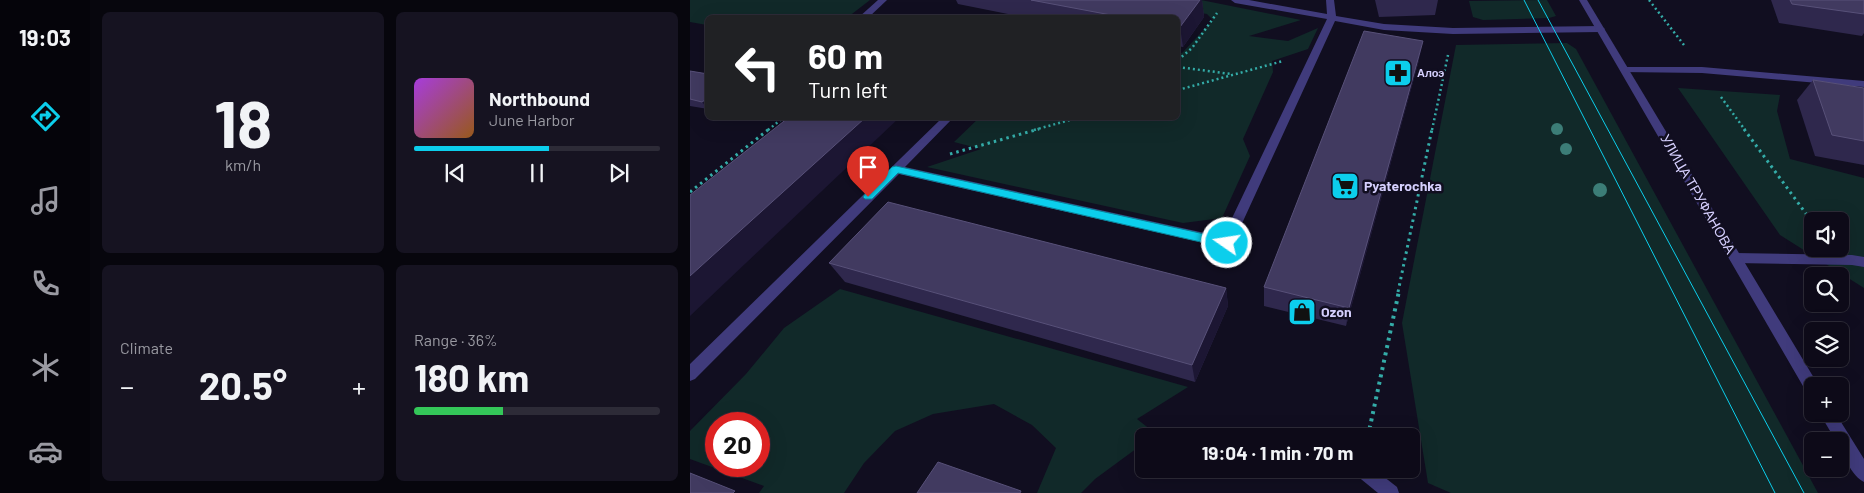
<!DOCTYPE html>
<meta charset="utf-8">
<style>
:root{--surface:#0d0a18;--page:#161321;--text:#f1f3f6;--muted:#9a9aa2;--line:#2d2b37;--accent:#0cceec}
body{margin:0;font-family:Barlow,sans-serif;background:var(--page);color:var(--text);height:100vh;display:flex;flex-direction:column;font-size:19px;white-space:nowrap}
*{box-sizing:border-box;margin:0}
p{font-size:16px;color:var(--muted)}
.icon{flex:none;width:28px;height:28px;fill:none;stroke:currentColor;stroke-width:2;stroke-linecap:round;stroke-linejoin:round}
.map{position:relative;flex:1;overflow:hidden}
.sheet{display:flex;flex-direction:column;gap:12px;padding:12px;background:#07060d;width:600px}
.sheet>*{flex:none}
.guide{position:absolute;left:15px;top:15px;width:475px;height:105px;border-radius:8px;box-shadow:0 5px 20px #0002,0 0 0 1px var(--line);background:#202124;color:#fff;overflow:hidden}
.buttons{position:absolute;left:1114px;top:212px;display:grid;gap:10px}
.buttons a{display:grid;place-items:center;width:45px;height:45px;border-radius:8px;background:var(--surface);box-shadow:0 5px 20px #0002,0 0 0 1px var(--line);font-size:25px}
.speed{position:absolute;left:15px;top:412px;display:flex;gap:10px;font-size:25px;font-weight:700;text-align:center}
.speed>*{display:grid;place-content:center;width:65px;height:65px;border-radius:50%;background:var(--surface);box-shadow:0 5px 20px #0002,0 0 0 1px var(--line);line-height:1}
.speed .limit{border:8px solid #d22;background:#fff;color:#111}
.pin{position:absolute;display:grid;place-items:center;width:42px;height:42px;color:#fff;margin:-51px -21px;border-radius:50% 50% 50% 0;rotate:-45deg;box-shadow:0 0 5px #0007}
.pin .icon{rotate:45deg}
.me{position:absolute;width:55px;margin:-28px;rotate:283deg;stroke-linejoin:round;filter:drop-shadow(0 0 4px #0008)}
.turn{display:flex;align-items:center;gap:18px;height:105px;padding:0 20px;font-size:22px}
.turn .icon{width:65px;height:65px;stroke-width:2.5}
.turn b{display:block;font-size:35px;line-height:42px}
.big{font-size:38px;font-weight:700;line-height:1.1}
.sheet .widget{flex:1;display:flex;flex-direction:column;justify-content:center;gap:8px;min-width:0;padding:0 18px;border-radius:8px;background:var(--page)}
.sheet .dial{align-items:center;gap:0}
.dial b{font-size:65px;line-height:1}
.song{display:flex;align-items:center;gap:15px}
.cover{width:60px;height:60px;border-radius:8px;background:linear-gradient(135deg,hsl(280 70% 55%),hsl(30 70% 35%))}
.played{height:5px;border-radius:2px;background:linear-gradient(90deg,var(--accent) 55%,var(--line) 55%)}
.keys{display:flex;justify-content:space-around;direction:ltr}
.heat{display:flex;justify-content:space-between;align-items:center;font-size:28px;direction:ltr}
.charge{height:8px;border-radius:4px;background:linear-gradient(90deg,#34c759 36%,var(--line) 0)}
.sheet .tiles{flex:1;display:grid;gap:12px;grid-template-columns:repeat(2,1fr)}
.trip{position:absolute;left:445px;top:428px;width:285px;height:50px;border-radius:8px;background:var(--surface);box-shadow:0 5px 20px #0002,0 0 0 1px var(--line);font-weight:700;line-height:50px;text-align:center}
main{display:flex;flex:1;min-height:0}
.menu{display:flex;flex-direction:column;width:90px;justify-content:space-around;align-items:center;background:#05040a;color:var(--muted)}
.menu .icon{width:35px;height:35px}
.menu .active{color:var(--accent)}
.menu b{font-size:22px;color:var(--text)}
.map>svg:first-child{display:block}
.green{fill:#112929;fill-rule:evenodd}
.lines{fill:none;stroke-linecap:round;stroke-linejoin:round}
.path-far2{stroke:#34aca8;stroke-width:2.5;stroke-dasharray:2 3;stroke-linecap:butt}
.path-far1{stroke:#34aca8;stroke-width:3;stroke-dasharray:2.5 4;stroke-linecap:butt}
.path{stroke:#34aca8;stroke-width:4;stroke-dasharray:3 4.5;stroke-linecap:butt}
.service{fill:#403b7c;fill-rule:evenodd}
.tertiary{fill:#403b7c;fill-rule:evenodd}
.tram{stroke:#0cceec;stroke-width:1}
.tree{fill:#3c7d77}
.wall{fill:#2f284d}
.shaded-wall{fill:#1c1633}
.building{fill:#413a60;stroke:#585179}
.route{fill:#0cceec;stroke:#088699}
.labels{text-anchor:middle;stroke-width:5;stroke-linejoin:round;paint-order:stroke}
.far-poi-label{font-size:11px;font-weight:bold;fill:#d5cffd;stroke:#110e20;text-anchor:start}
.poi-label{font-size:14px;font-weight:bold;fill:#d5cffd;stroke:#110e20;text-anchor:start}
.street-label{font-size:14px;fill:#d5cffd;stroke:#110e20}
</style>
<main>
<nav class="menu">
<b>19:03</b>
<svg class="icon active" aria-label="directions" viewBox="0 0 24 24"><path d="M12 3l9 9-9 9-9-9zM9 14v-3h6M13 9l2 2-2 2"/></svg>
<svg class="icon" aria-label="music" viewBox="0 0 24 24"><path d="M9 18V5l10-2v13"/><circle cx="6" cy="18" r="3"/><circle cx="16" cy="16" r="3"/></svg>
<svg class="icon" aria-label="phone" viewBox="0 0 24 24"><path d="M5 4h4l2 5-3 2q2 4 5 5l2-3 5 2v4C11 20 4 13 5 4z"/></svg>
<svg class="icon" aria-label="climate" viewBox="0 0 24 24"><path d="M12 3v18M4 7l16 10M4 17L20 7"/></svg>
<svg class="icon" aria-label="car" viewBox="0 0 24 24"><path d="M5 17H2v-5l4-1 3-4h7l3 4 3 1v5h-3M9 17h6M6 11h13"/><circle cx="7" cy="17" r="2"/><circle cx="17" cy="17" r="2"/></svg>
</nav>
<section class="sheet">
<div class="tiles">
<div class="widget dial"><b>18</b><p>km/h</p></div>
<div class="widget">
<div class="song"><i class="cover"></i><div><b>Northbound</b><p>June Harbor</p></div></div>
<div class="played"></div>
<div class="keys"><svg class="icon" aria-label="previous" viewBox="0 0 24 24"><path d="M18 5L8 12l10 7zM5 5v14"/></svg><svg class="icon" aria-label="pause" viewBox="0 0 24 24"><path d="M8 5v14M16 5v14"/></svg><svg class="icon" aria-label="next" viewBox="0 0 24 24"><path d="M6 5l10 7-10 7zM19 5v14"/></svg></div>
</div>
<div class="widget"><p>Climate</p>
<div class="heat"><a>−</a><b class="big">20.5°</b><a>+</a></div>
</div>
<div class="widget"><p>Range · 36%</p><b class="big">180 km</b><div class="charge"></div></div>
</div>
</section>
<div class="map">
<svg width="1174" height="493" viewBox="0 0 1174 493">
<rect width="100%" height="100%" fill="#110e20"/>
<g class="green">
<polygon points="0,0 180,0 158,17 18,18 17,25 0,22"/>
<polygon points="437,0 511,0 611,20 559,36 598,41 628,28 618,49 582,61 583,72 553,139 560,156 532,218 493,223 237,167 291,149 264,142 289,118 488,118 488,53 492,53 523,20 517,14"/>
<polygon points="857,0 866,16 859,18 793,20 783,17 779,1"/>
<polygon points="877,43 886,49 1128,493 761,493 738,483 712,323 766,45"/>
<path d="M 988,88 L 1090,95 L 1087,111 L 1100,159 L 1174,178 L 1174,288 L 1090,235 ZM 1122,221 L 1150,221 L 1150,249 L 1122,249 Z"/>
<path d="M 150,289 L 498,387 L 447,419 L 466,434 L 463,436 L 454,436 L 454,443 L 405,479 L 391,493 L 347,493 L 366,448 L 342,425 L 304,404 L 243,414 L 205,431 L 174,463 L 154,493 L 69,493 L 74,486 L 0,459 L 0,431 L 56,374 L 94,328 ZM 26,424 L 69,424 L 69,466 L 26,466 Z"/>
</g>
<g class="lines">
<g class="path-far2">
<polyline points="959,0 994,45"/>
<polyline points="488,60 502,48 527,13"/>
<polyline points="488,67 541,74"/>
<polyline points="488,90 593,61"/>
<polyline points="1031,97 1055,130"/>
<polyline points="78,130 93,118"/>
<polyline points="344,130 387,118"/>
<polyline points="742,130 758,55"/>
</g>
<g class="path-far1">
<polyline points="1054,129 1122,222"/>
<polyline points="260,154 349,129"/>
<polyline points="0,192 79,129"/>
<polyline points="708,292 742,129"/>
</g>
<polyline class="path" points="678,436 709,291"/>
<g class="service">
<polygon points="188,0 197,0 178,18 168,18"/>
<polygon points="541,0 559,0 637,14 636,0 644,0 646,16 694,24 763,28 911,26 915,29 911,32 763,34 694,30 645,21 543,243 541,246 537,248 209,174 5,379 0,381 0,364 252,118 263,118 215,167 533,237 637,19 545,3"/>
<polygon points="935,67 1012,67 1174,81 1174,87 1012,73 932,72 930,70"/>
<polygon points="1045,253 1162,255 1174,257 1174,267 1162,265 1045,263 1041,261 1039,258 1041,255"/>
<polygon points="664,469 684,469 707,487 709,493 688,493 666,475"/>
</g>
<g class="tertiary">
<polygon points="889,0 897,0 1127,383 1129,386 1122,386 1122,395 1117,393"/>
<path d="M 1130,414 L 1146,414 L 1174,459 L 1174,482 C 1163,477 1150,453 1150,441 L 1146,441 Z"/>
</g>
<g class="tram">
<polyline points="834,0 1085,493"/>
<polyline points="848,0 1114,493"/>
</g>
</g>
<g class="tree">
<circle cx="867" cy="129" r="6"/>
<circle cx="876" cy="149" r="6"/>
<circle cx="910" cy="190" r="7"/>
</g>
<g class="wall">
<polygon points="266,0 512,0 514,17 493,47 488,46 488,18 338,18 268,4"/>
<polygon points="685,0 748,0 745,15 689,17"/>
<polygon points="1081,0 1174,0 1174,33 1172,36 1089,23"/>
<polygon points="729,60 656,326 574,306 574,287"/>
<polygon points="0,71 18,74 18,109 0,106"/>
<polygon points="1123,80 1174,88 1174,165 1125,156 1107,100"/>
<polygon points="139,263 536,288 538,306 505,382 155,282"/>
</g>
<g class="shaded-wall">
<polygon points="510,0 512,0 514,17 493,47 490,27"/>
<polygon points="733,41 729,60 656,326 659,308"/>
<polygon points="18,98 18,109 12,102"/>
<polygon points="175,118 209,118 0,316 0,276"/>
<polygon points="536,288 538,306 505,382 502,365"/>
</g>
<g class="building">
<polygon points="341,0 510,0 490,27 488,27 488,18 437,18"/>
<polygon points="1100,0 1174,0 1174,14 1102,4"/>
<polygon points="674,31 733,41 659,308 574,287"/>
<polygon points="0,71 18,74 18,98 12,102 0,99"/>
<polygon points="1123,80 1174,88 1174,141 1142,135"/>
<polygon points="98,118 175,118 0,276 0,195"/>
<polygon points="198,202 536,288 502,365 139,263"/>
<polygon points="248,462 331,491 330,493 227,493"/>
<polygon points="0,473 45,491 43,493 0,493"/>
</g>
<polygon class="route" points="206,166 537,239 543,243 537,248 208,173 182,199 175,199 173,197 175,194 202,167"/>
<defs>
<symbol id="pharmacy-square" viewBox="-11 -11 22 22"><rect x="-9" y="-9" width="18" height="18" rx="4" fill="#0cceec" stroke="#110e20"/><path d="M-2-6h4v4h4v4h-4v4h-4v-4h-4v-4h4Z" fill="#111"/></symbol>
<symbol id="supermarket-square" viewBox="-11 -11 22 22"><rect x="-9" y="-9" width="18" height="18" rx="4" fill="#0cceec" stroke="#110e20"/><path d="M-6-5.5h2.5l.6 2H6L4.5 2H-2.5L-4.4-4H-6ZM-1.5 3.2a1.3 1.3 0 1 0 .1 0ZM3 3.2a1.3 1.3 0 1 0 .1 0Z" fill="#111"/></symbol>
<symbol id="shop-square" viewBox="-11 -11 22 22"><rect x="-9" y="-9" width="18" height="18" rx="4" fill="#0cceec" stroke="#110e20"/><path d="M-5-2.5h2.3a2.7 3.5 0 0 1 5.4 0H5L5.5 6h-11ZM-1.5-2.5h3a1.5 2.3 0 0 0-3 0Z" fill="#111"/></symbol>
</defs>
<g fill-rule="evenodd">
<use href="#pharmacy-square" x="692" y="57" width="32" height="32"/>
<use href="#supermarket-square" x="639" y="170" width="32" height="32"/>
<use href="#shop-square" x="596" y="296" width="32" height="32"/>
</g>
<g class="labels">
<g class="far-poi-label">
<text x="727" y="77">Алоэ</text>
</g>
<g class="poi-label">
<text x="674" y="191">Pyaterochka</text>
<text x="631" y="317">Ozon</text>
</g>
<g class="street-label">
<text transform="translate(1008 194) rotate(60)" y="5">УЛИЦА ТРУФАНОВА</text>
</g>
</g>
</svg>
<div class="buttons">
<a><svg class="icon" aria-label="sound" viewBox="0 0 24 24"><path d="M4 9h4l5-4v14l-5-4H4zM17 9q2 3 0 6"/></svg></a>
<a><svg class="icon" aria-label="search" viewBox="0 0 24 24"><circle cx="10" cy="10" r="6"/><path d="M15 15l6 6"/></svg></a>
<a><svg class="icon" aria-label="layers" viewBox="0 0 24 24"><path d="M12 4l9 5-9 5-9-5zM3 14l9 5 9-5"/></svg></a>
<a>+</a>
<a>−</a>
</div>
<div class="speed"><div class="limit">20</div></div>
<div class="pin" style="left:178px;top:197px;background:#d93025"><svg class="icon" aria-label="arrive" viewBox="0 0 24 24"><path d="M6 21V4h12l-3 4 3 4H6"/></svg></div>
<svg class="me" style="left:537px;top:243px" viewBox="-20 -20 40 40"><circle r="17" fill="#0cceec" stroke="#fff" stroke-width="3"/><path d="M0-11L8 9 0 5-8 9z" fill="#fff"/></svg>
<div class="trip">19:04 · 1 min · 70 m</div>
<div class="guide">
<div class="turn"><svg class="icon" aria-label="left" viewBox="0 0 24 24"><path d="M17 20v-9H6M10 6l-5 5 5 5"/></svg><div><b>60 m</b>Turn left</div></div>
</div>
</div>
</main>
